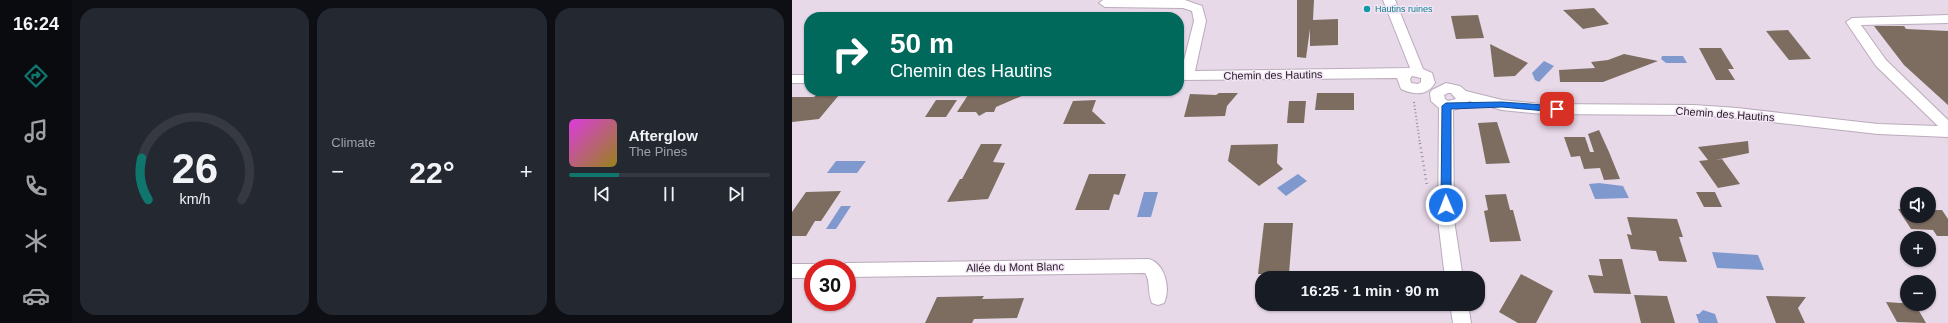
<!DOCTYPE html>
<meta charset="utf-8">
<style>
:root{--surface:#171b24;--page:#242831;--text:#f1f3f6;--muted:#9ea1a6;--line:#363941;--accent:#0f766e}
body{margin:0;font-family:Arial,sans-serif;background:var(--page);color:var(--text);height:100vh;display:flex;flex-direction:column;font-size:15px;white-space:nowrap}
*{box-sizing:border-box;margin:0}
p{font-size:13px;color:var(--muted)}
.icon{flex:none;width:22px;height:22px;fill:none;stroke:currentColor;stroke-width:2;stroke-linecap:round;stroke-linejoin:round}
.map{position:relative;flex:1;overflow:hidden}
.drawer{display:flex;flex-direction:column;gap:8px;padding:8px;background:#0d0f14;width:720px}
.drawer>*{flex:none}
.banner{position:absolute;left:12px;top:12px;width:380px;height:84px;border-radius:16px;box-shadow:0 1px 3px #0004;background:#00695c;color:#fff;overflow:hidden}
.fabs{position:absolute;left:1108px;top:187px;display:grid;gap:8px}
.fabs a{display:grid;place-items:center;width:36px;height:36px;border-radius:50%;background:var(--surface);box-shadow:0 1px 3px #0004;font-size:20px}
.speed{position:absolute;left:12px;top:259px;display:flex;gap:8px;font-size:20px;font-weight:700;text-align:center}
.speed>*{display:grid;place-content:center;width:52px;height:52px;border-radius:50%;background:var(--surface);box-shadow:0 1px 3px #0004;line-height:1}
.speed .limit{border:6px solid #d22;background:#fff;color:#111}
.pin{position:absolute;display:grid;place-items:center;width:34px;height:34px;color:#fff;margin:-17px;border-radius:8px;box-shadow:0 2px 6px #0006}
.me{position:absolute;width:44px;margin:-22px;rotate:359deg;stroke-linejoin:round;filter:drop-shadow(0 0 3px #0008)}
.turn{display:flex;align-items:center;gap:14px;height:84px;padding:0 20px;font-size:18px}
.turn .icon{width:52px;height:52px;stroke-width:2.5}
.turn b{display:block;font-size:28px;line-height:34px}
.big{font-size:30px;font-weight:800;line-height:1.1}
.drawer .widget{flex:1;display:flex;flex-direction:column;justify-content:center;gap:6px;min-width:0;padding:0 14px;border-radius:16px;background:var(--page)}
.drawer .dial{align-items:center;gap:0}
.dial svg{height:104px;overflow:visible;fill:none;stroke:var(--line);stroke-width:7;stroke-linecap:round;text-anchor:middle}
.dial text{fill:var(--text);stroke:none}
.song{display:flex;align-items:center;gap:12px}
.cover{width:48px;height:48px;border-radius:6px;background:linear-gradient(135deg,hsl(300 70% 55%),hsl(50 70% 35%))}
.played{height:4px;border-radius:2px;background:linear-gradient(90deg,var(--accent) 25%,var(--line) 25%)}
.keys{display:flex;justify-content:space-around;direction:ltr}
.heat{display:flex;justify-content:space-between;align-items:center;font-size:22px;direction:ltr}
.drawer .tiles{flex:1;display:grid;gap:8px;grid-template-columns:repeat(3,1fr)}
.trip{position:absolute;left:463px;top:271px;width:230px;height:40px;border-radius:16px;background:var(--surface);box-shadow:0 1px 3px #0004;font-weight:800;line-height:40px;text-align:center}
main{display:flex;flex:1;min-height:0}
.dock{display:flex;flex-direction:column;width:72px;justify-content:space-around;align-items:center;background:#090b0e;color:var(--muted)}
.dock .icon{width:28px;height:28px}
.dock .selected{color:var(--accent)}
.dock b{font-size:18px;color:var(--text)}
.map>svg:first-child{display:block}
.water{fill:#7f99cf}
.building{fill:#7d6d61}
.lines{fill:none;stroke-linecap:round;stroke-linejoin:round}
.street-casing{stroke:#baabbb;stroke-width:2}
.path-far1{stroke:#978c98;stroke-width:2;stroke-dasharray:1 2.5;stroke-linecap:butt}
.path{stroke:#978c98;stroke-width:2.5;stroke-dasharray:1 3.5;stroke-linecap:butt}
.street{fill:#fff;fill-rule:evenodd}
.route{fill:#1a73e8;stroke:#114b97}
.culture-dot{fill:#0f9aa8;stroke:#f5e6f7;stroke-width:1.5}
.labels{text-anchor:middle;stroke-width:3;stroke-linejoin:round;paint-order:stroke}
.far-culture-label{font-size:9px;fill:#0d838f;stroke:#f5e6f7;text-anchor:start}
.street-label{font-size:11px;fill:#292329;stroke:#f5e6f7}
</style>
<main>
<nav class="dock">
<b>16:24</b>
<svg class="icon selected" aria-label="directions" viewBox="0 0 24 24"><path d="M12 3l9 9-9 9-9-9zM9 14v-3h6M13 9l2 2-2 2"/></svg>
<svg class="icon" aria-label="music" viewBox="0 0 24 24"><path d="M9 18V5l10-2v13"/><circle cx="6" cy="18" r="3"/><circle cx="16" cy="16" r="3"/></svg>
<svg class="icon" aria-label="phone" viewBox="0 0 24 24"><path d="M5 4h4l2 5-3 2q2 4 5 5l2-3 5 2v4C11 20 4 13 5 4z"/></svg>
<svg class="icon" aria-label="climate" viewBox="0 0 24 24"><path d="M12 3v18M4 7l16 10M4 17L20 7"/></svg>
<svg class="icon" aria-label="car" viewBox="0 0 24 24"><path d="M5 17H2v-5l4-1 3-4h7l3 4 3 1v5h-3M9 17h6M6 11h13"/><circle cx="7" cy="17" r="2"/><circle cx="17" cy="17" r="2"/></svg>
</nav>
<section class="drawer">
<div class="tiles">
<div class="widget dial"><svg viewBox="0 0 100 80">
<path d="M14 69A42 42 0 1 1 86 69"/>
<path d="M14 69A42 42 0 0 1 9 37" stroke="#0f766e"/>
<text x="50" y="56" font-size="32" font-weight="700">26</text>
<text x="50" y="72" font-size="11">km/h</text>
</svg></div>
<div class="widget"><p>Climate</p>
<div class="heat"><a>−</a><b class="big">22°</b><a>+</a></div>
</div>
<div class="widget">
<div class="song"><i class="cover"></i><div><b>Afterglow</b><p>The Pines</p></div></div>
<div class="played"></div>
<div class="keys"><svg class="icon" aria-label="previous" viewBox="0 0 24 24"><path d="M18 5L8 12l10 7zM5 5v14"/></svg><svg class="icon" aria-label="pause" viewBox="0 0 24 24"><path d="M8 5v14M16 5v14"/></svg><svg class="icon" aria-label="next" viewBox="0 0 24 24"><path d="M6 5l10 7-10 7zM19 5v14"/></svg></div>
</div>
</div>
</section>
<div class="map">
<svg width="1156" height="323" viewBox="0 0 1156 323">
<rect width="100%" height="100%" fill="#e8d9e9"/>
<g class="water">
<polygon points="870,56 891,56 895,63 874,63 869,59"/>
<polygon points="752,61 762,66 747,82 743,80 740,73"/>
<polygon points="44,161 74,161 65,173 35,173"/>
<polygon points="506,174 515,181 494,196 485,188"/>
<polygon points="807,183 831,186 837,198 803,199 797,184"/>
<polygon points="352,192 366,192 359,217 345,217"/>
<polygon points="49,206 59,206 44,229 34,229"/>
<polygon points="920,252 966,255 972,270 925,268"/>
<polygon points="911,310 923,314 926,323 907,323 904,314 907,314"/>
</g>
<g class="building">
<polygon points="505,0 522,0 521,20 546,19 546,45 518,46 518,29 514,58 505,57"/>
<polygon points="802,8 817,24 791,29 771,10"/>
<polygon points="686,15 692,38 664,39 659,16"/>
<polygon points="1082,26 1112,26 1114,29 1156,31 1156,105 1112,65"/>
<polygon points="996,30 1019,59 997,60 974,31"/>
<polygon points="698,44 736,63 723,76 702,77"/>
<polygon points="907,48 929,48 942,69 936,69 943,80 924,80"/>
<polygon points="832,54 866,61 811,82 768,82 767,70 803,68 799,62 816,60"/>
<polygon points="427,93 446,93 435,106 433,116 392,117 398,94 424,95"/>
<polygon points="525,93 562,93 562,110 523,110"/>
<polygon points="24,95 47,95 27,119 0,122 0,97 22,97"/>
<polygon points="176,95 232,95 204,107 202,112 194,112 187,116 184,112 165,112"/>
<polygon points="144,100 165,100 154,117 133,117"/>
<polygon points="304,100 300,111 314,124 271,124 281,101"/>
<polygon points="497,101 514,101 512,123 495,123"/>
<polygon points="705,122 718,163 694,164 686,123"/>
<polygon points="807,130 817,152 828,179 812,180 808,168 792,169 788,156 779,157 772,137 793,137 798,152 802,152 796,134"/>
<polygon points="956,141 957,153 923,160 930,159 948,184 926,188 907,161 916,160 906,147"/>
<polygon points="189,144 210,144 201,162 213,163 196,199 155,202 168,179 170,179"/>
<polygon points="486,144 485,163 491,169 467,186 436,161 439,145"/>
<polygon points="297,174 334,174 327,195 322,194 317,210 283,210"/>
<polygon points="49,191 29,221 23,221 14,236 0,236 0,212 14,192"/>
<polygon points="904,192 923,192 930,207 912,207"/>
<polygon points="714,194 718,210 721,210 729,241 698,242 692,211 696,210 693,195"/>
<polygon points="1106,209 1115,209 1115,216 1137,216 1137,210 1150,210 1156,219 1156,236 1145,236 1141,230 1119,229"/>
<polygon points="835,217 885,219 891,237 887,237 895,262 867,261 864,251 839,249 835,234 840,235"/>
<polygon points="472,223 501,223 497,274 466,274"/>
<polygon points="807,259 830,259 839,294 802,293 796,275 811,276"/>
<polygon points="729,274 761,291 744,323 726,323 707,312"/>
<polygon points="842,295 875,296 883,323 849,323"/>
<polygon points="192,296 190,299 232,298 225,318 182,319 180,323 133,323 145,297"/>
<polygon points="974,296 1014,297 1006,308 1013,323 984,323"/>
<polygon points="1094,302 1123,304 1134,323 1105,322"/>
</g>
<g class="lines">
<defs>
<g id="street">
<path d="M 311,0 L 393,0 L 410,6 L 414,21 L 403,71 L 618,68 L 591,0 L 603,0 L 631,69 L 640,73 L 643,83 C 635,96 622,95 609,89 L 605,78 L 387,80 L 387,72 L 389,72 L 402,21 L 400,11 L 391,8 L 313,7 L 307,3 ZM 620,76 L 629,78 L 629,82 L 626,84 L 619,83 L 618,79 Z"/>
<path d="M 1156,15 L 1156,23 L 1069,25 L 1094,60 L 1156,120 L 1156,137 L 1086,134 L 945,118 L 902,115 L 750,114 L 710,110 L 677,101 L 672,107 L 661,110 L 662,220 L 671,278 L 653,278 L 646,220 L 647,108 L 639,101 L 638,93 L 640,90 L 654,83 L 668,86 L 674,91 L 710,100 L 750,104 L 902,105 L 945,108 L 1086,124 L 1146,126 L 1084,66 L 1054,22 L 1060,18 ZM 656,93 L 659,93 L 664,99 L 656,101 L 653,99 L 652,95 Z"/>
<rect x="0" y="75" width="17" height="8"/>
<path d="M 357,259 C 373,264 379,288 372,303 L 366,305 L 360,303 C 355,293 359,281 353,273 L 55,277 L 55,268 L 47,268 L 49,265 L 55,263 Z"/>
<polygon points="0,264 21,264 27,266 28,268 21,268 21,278 0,278"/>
<polygon points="658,304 676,304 679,323 661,323"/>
</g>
</defs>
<use href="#street" class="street-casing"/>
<polyline class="path-far1" points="622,102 628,144"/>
<polyline class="path" points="628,143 635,186"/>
<use href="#street" class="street"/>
</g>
<polygon class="route" points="710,102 765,106 769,109 765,112 710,107 659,109 659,205 657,208 650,208 649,205 650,106 654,103"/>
<circle class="culture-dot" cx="575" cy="9" r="4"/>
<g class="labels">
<g class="far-culture-label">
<text x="583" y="12">Hautins ruines</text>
</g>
<g class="street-label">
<text transform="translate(481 75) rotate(-1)" y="4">Chemin des Hautins</text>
<text transform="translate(933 114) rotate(4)" y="4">Chemin des Hautins</text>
<text transform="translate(223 267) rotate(-1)" y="4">Allée du Mont Blanc</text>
</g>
</g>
</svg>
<div class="fabs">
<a><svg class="icon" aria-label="sound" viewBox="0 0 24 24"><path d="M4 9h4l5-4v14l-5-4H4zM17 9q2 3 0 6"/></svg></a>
<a>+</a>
<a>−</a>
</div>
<div class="speed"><div class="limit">30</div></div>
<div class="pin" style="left:765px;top:109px;background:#d93025"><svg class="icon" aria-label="arrive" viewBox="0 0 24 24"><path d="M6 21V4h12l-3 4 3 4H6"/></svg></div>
<svg class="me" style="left:654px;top:205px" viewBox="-20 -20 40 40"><circle r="17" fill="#1a73e8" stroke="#fff" stroke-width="3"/><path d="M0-11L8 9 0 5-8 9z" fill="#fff"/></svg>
<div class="trip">16:25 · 1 min · 90 m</div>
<div class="banner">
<div class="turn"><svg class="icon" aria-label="right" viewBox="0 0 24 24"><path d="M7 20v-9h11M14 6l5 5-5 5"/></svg><div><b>50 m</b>Chemin des Hautins</div></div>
</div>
</div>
</main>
